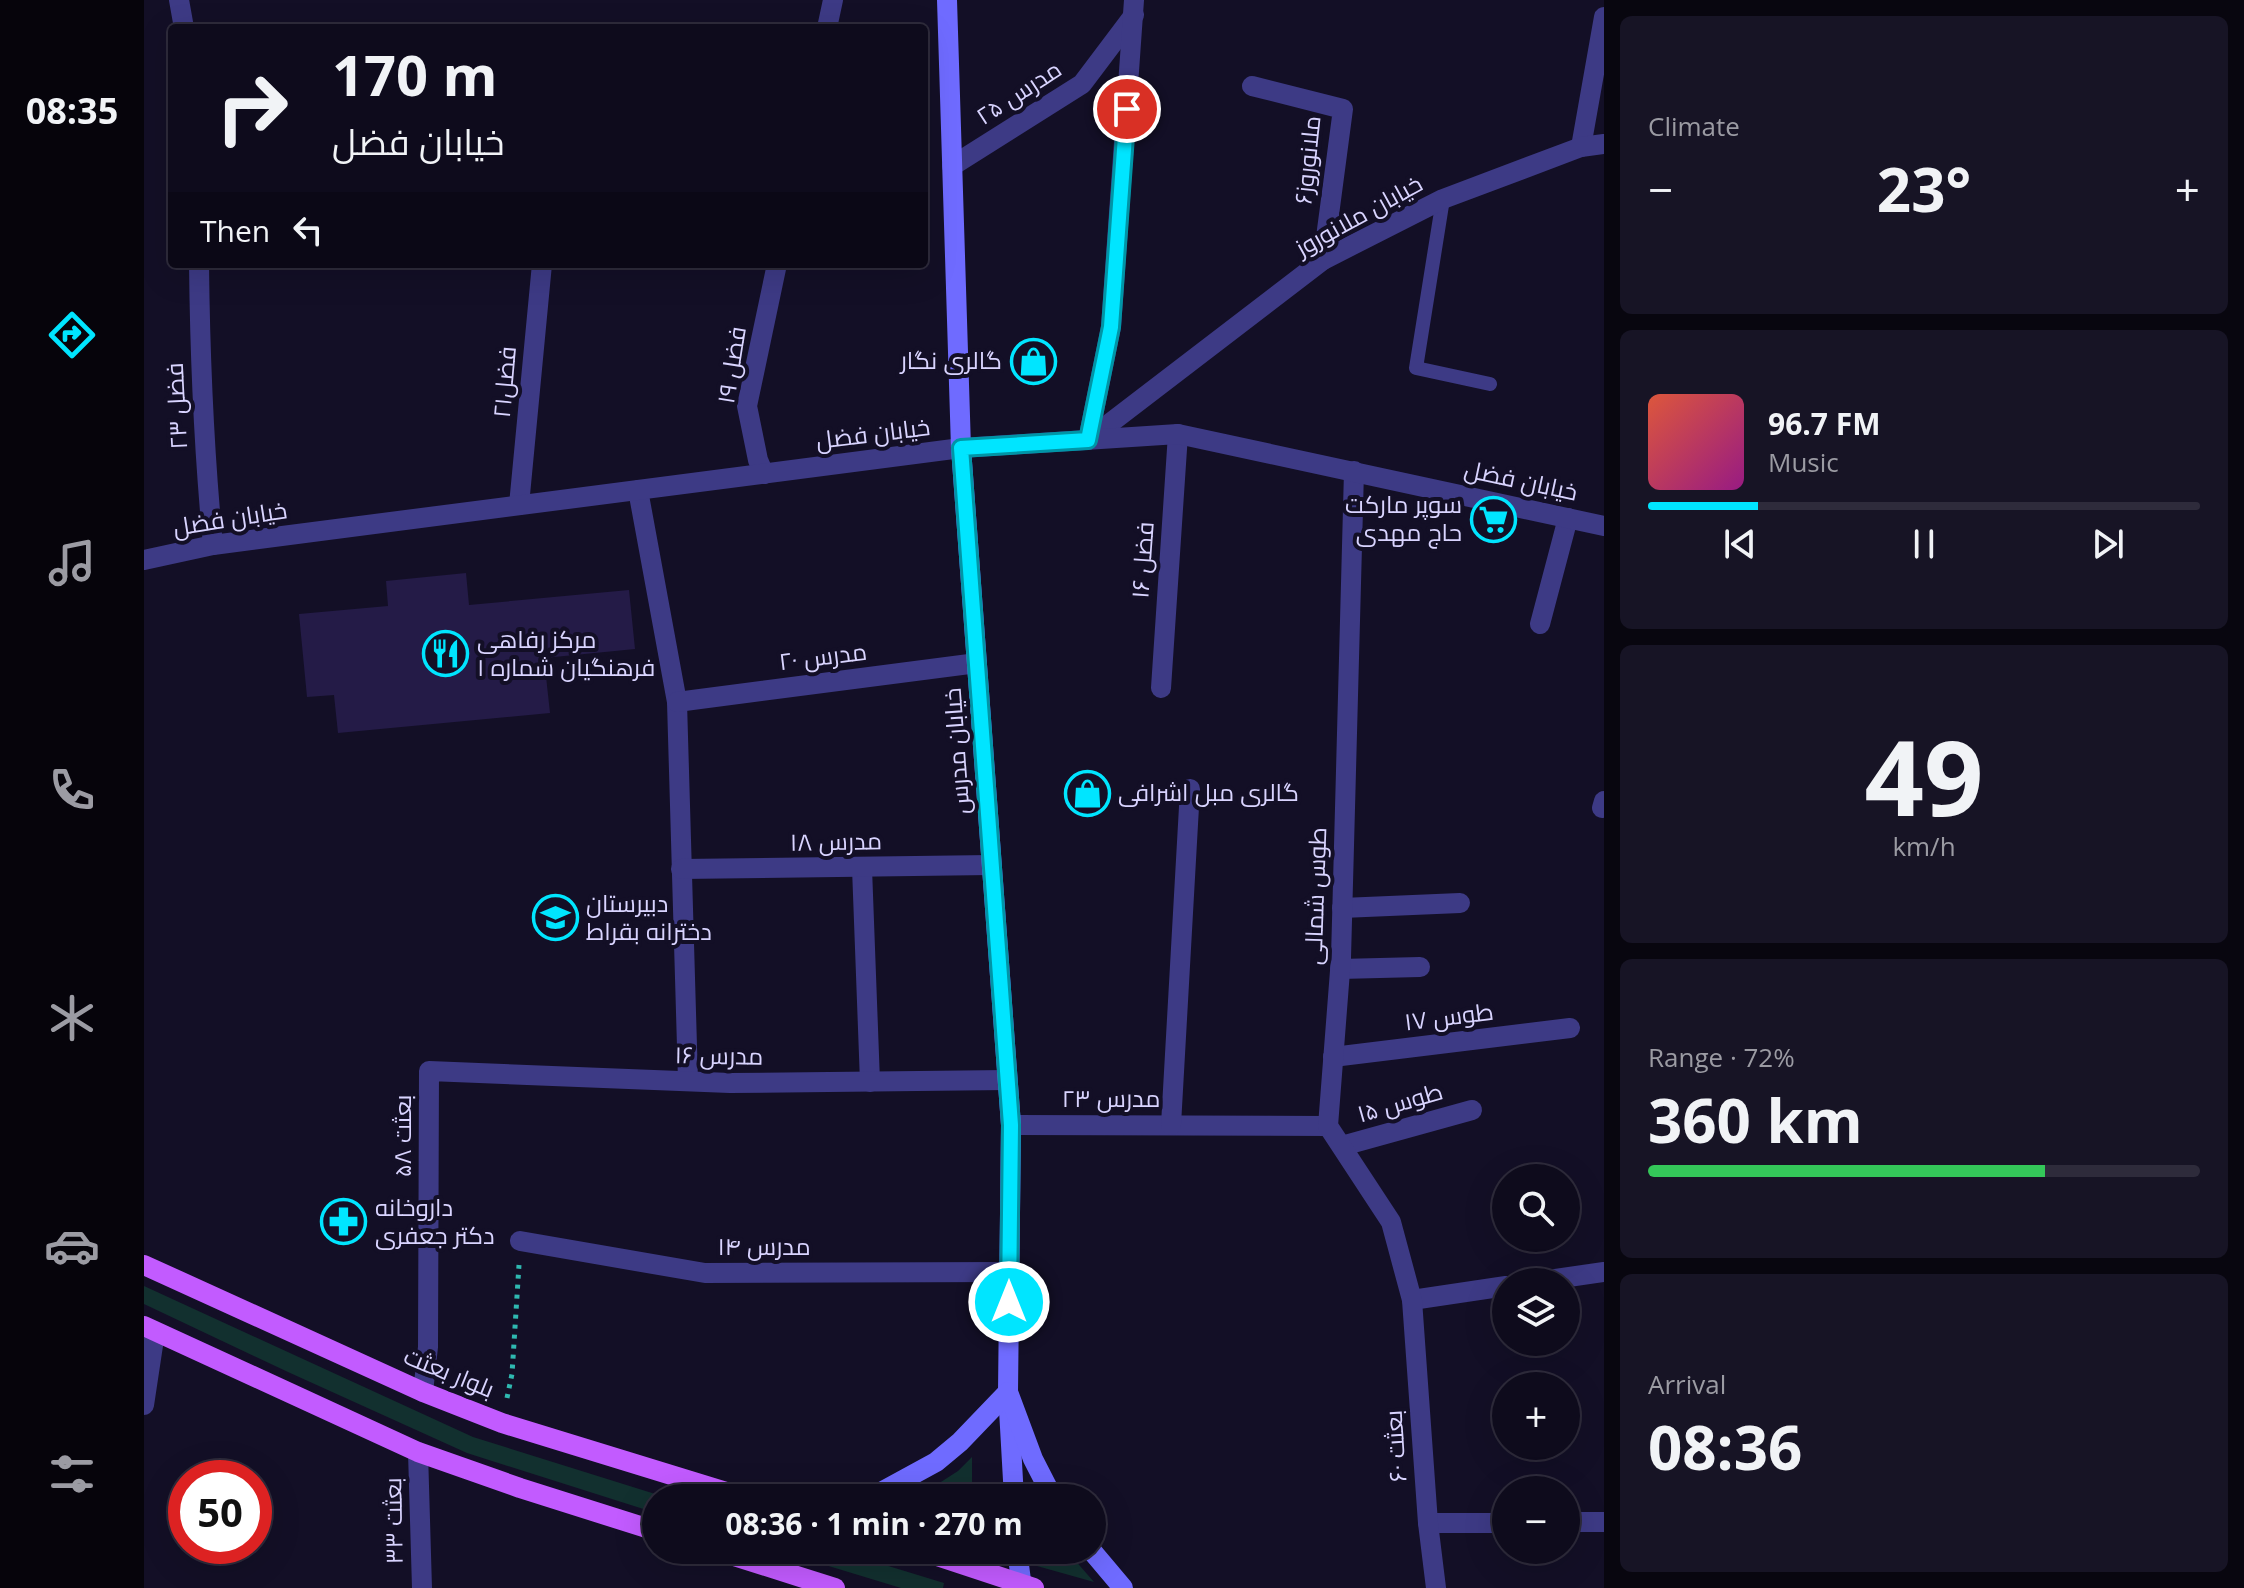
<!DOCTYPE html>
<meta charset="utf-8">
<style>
:root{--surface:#0e0b1c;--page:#171425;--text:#f1f3f6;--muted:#9b9ba3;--line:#2e2b3b;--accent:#00e5ff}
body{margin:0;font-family:"Open Sans",Cairo,sans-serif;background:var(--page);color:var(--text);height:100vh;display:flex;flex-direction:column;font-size:30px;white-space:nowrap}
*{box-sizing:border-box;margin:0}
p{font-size:26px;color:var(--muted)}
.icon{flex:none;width:44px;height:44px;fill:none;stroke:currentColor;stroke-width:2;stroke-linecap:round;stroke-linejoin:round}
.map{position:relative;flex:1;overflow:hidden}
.sheet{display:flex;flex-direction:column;gap:16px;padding:16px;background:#08060f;width:640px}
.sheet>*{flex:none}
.guide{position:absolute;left:24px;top:24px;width:760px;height:244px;border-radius:8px;box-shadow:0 8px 32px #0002,0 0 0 2px var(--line);background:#0e0b1c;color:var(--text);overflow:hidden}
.controls{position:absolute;left:1348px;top:1164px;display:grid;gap:16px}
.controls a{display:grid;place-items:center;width:88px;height:88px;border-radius:50%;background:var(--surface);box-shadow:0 8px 32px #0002,0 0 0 2px var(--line);font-size:40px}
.speed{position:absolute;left:24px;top:1460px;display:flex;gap:16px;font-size:40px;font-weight:700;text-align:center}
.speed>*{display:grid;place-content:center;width:104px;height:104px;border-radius:50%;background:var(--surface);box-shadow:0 8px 32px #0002,0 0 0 2px var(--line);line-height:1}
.speed .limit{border:12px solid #d22;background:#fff;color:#111}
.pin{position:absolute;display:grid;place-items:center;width:68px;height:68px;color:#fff;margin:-34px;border:4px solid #fff;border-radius:50%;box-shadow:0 2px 8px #0007}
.me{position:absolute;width:88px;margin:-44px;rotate:0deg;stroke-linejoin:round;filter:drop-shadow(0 0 6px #0008)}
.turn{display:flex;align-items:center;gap:28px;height:168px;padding:0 32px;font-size:36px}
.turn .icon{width:104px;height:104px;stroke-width:2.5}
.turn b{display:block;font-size:56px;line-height:68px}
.then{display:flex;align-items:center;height:76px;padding:0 32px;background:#0003;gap:16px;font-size:30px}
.big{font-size:60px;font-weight:700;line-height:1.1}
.sheet .widget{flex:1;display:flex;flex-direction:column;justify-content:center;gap:12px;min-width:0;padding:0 28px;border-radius:12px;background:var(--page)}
.sheet .dial{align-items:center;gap:0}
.dial b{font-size:104px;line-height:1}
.song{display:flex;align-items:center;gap:24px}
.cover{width:96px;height:96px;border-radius:12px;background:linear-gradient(135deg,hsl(10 70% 55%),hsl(310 70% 35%))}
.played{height:8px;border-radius:4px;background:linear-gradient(90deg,var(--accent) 20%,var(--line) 20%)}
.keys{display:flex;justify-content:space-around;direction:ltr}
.heat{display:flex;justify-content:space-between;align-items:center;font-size:44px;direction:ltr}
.charge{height:12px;border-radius:6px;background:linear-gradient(90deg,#34c759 72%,var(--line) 0)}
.trip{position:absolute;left:498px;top:1484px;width:464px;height:80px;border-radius:40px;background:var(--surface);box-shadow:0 8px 32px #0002,0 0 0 2px var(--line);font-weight:700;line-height:80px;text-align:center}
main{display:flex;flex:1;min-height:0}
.dock{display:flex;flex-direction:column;width:144px;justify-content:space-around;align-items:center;background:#06040b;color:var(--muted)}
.dock .icon{width:56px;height:56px}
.dock .active{color:var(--accent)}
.dock b{font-size:36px;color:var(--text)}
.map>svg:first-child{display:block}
.green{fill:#12302f}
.building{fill:#241b47}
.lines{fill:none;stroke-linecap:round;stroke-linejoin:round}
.path{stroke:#2fb8b0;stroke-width:5;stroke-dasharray:4 6;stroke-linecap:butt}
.service{stroke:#3d3a85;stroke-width:14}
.minor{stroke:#3d3a85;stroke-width:20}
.tertiary{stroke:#3d3a85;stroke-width:20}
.secondary{stroke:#6f6bff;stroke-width:20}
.primary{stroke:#c25bff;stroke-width:20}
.route-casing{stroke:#0095a6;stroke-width:20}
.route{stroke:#00e5ff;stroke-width:14}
.labels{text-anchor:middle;stroke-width:8;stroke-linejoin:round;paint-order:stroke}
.street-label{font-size:24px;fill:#d9d4ff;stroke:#130f26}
.poi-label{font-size:24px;fill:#d9d4ff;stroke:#130f26;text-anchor:start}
</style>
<main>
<nav class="dock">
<b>08:35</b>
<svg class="icon active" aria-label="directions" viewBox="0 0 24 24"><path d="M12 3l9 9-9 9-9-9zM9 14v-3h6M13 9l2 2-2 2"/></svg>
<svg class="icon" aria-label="music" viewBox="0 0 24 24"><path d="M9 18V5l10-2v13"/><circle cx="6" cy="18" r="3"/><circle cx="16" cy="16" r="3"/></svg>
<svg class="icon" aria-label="phone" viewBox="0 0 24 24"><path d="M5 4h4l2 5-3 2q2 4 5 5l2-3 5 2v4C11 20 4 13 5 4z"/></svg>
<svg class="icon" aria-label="climate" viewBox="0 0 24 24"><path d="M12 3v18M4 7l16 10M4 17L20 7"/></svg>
<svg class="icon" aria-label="car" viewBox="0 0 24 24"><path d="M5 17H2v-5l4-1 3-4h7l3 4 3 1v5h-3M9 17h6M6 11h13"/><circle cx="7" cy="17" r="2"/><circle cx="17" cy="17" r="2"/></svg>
<svg class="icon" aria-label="filters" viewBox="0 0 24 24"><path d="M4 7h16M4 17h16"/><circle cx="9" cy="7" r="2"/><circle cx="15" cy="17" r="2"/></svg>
</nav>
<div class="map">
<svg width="1460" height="1588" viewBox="0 0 1460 1588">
<rect width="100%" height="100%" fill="#130f26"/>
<g class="green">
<polygon points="0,1286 329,1437 524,1498 512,1498 512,1513 323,1453 144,1372 0,1304"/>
<polygon points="828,1457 828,1498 772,1498 814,1471"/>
<polygon points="632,1550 692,1550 800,1583 799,1588 757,1588"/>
<polygon points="892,1550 922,1550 950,1582 893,1566"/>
</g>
<polygon class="building" points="322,573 325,605 485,590 491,649 400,658 406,713 194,733 190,695 163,697 155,614 244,606 242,581"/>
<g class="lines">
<polyline class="path" points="363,1398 368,1374 375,1265"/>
<polyline class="service" points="1299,199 1272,368 1346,384"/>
<g class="minor">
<polyline points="35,0 40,28"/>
<polyline points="683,28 689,0"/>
<polyline points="1108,86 1199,109 1179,260"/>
<polyline points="808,166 938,84 990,15"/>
<path d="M 55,264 C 56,358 60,451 69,545"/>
<polyline points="944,440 967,327 990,0"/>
<polyline points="620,474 614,460 603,406 633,264"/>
<polyline points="494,490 533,702 544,1081"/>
<polyline points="375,505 398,264"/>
<polyline points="1396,624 1424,518"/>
<polyline points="1017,688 1034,434"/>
<polyline points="533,702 833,663"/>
<polyline points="1458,808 1460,801"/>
<polyline points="718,868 726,1082"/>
<polyline points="537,869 847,865"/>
<polyline points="1198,908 1316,903"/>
<polyline points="1196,969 1276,967"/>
<polyline points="1189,1057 1426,1028"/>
<polyline points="867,1125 1184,1126"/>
<polyline points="1027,1125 1046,789"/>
<polyline points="1198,1146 1328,1110"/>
<polyline points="376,1241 561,1273 865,1272"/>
<polyline points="1390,1282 1460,1272"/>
<polyline points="1268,1300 1362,1286"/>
<polyline points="279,1392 284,1347 285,1071 586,1083 863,1080"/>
<polyline points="0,1405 11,1332"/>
<polyline points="274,1452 278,1588"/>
<polyline points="1422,1522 1460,1522"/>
<polyline points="1284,1523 1362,1523"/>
</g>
<g class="tertiary">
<polyline points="1437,147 1460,17"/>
<polyline points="944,440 1179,260 1299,199 1437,147 1460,144"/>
<polyline points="1210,471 1197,958 1184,1126 1247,1222 1268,1300 1284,1523 1292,1588"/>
<polyline points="0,560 69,545 817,448 1034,434 1460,526"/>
</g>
<g class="secondary">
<polyline points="803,0 817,448 867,1125 864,1392 870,1498"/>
<polyline points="726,1498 792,1462 816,1442 864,1392 889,1459 909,1498"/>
<polyline points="873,1550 878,1588"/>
<polyline points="947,1550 979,1588"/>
</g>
<g class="primary">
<polyline points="0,1265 279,1392 358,1423 602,1498"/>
<polyline points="0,1326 274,1452 376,1488 512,1531"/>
<polyline points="571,1550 691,1588"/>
<polyline points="775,1550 890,1588"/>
</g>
</g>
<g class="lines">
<defs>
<polyline id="route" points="865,1302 867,1125 817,448 944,440 967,327 983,109"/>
</defs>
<use href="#route" class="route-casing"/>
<use href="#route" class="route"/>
</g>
<defs>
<symbol id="shop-ring" viewBox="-11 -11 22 22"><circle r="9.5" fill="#130f26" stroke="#00e5ff" stroke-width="1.5"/><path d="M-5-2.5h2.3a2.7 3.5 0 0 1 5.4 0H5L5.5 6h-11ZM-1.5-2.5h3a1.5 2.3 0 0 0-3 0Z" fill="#00e5ff"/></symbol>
<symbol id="supermarket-ring" viewBox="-11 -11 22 22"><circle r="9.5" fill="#130f26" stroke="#00e5ff" stroke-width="1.5"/><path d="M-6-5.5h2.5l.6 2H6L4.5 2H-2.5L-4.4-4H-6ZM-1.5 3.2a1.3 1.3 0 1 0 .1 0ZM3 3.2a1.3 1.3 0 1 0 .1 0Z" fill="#00e5ff"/></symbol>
<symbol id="restaurant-ring" viewBox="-11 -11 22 22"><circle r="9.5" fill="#130f26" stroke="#00e5ff" stroke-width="1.5"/><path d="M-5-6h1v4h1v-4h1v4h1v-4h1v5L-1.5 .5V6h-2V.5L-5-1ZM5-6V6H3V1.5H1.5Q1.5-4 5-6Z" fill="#00e5ff"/></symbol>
<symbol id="school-ring" viewBox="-11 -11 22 22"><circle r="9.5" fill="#130f26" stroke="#00e5ff" stroke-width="1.5"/><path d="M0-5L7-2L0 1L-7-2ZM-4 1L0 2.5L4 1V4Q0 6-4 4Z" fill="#00e5ff"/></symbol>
<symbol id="pharmacy-ring" viewBox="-11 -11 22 22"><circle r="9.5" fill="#130f26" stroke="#00e5ff" stroke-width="1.5"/><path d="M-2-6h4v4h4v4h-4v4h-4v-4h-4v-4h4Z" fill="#00e5ff"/></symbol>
</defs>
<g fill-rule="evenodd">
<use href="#shop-ring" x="864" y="336" width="51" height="51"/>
<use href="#supermarket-ring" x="1324" y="494" width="51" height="51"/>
<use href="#restaurant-ring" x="276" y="628" width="51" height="51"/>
<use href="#shop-ring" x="918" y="768" width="51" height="51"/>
<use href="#school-ring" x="386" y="892" width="51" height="51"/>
<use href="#pharmacy-ring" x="174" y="1196" width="51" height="51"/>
</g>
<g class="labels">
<g class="street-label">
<text transform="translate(875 93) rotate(-33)" y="8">مدرس ۲۵</text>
<text transform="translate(1164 160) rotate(-84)" y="8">ملانوروز۶</text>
<text transform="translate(1215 216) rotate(-29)" y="8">خیابان ملانوروز</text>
<text transform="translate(588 365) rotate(-81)" y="8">فضل ۱۹</text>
<text transform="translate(361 382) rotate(-85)" y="8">فضل۲۱</text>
<text transform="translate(33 406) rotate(-93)" y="8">فضل ۲۳</text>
<text transform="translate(729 434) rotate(-7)" y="8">خیابان فضل</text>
<text transform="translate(1377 481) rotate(12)" y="8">خیابان فضل</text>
<text transform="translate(86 519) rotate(-9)" y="8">خیابان فضل</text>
<text transform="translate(999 560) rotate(-86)" y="8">فضل ۱۶</text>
<text transform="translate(679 657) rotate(-7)" y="8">مدرس ۲۰</text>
<text transform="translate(813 751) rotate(-94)" y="8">خیابان مدرس</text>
<text transform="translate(692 842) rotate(-1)" y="8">مدرس ۱۸</text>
<text transform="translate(1172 896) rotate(-88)" y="8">طوس شمالی</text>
<text transform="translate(1305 1017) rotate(-7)" y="8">طوس ۱۷</text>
<text transform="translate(575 1056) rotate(1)" y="8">مدرس ۱۶</text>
<text x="967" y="1107">مدرس ۲۳</text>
<text transform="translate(1256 1103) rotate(-16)" y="8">طوس ۱۵</text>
<text transform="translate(259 1136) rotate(-90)" y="8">بعثت ۵۸</text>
<text x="620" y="1255">مدرس ۱۴</text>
<text transform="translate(305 1373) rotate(22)" y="8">بلوار بعثت</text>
<text transform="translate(1252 1446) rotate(-94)" y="8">بعثت ۶۰</text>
<text transform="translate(250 1521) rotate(-91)" y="8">بعثت ۳۳</text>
</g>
<g class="poi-label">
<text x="858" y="369" text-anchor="end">گالری نگار</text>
<text x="1318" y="513" text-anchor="end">سوپر مارکت<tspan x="1318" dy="28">حاج مهدی</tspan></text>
<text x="333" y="648">مرکز رفاهی<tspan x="333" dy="28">فرهنگیان شماره ۱</tspan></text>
<text x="974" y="801">گالری مبل اشرافی</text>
<text x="442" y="912">دبیرستان<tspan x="442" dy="28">دخترانه بقراط</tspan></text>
<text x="231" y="1216">داروخانه<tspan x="231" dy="28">دکتر جعفری</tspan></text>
</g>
</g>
</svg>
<div class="controls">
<a><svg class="icon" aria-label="search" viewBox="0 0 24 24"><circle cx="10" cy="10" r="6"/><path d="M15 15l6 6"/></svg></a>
<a><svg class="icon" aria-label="layers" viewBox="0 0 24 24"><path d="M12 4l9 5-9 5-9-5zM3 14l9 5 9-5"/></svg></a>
<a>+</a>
<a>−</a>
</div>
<div class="speed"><div class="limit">50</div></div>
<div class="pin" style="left:983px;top:109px;background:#d93025"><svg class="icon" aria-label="arrive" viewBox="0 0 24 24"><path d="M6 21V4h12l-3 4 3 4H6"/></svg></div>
<svg class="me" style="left:865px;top:1302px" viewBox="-20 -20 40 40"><circle r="17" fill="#00e5ff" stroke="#fff" stroke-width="3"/><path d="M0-11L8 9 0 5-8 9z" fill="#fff"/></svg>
<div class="trip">08:36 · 1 min · 270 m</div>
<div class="guide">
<div class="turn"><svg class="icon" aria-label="right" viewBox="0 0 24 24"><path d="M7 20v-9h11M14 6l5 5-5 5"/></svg><div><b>170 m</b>خیابان فضل</div></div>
<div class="then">Then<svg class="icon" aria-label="left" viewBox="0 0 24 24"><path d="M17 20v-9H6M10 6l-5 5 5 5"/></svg></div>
</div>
</div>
<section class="sheet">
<div class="widget"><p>Climate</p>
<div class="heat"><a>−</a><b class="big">23°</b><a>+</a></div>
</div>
<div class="widget">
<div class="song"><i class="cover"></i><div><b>96.7 FM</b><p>Music</p></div></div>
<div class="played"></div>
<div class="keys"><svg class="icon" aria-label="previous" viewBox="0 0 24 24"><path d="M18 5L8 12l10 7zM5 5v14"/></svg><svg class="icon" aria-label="pause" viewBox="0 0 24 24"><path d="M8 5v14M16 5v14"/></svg><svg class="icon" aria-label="next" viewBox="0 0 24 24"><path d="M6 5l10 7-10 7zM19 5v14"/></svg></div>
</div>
<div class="widget dial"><b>49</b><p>km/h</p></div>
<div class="widget"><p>Range · 72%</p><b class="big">360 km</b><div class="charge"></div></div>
<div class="widget"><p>Arrival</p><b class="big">08:36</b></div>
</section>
</main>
